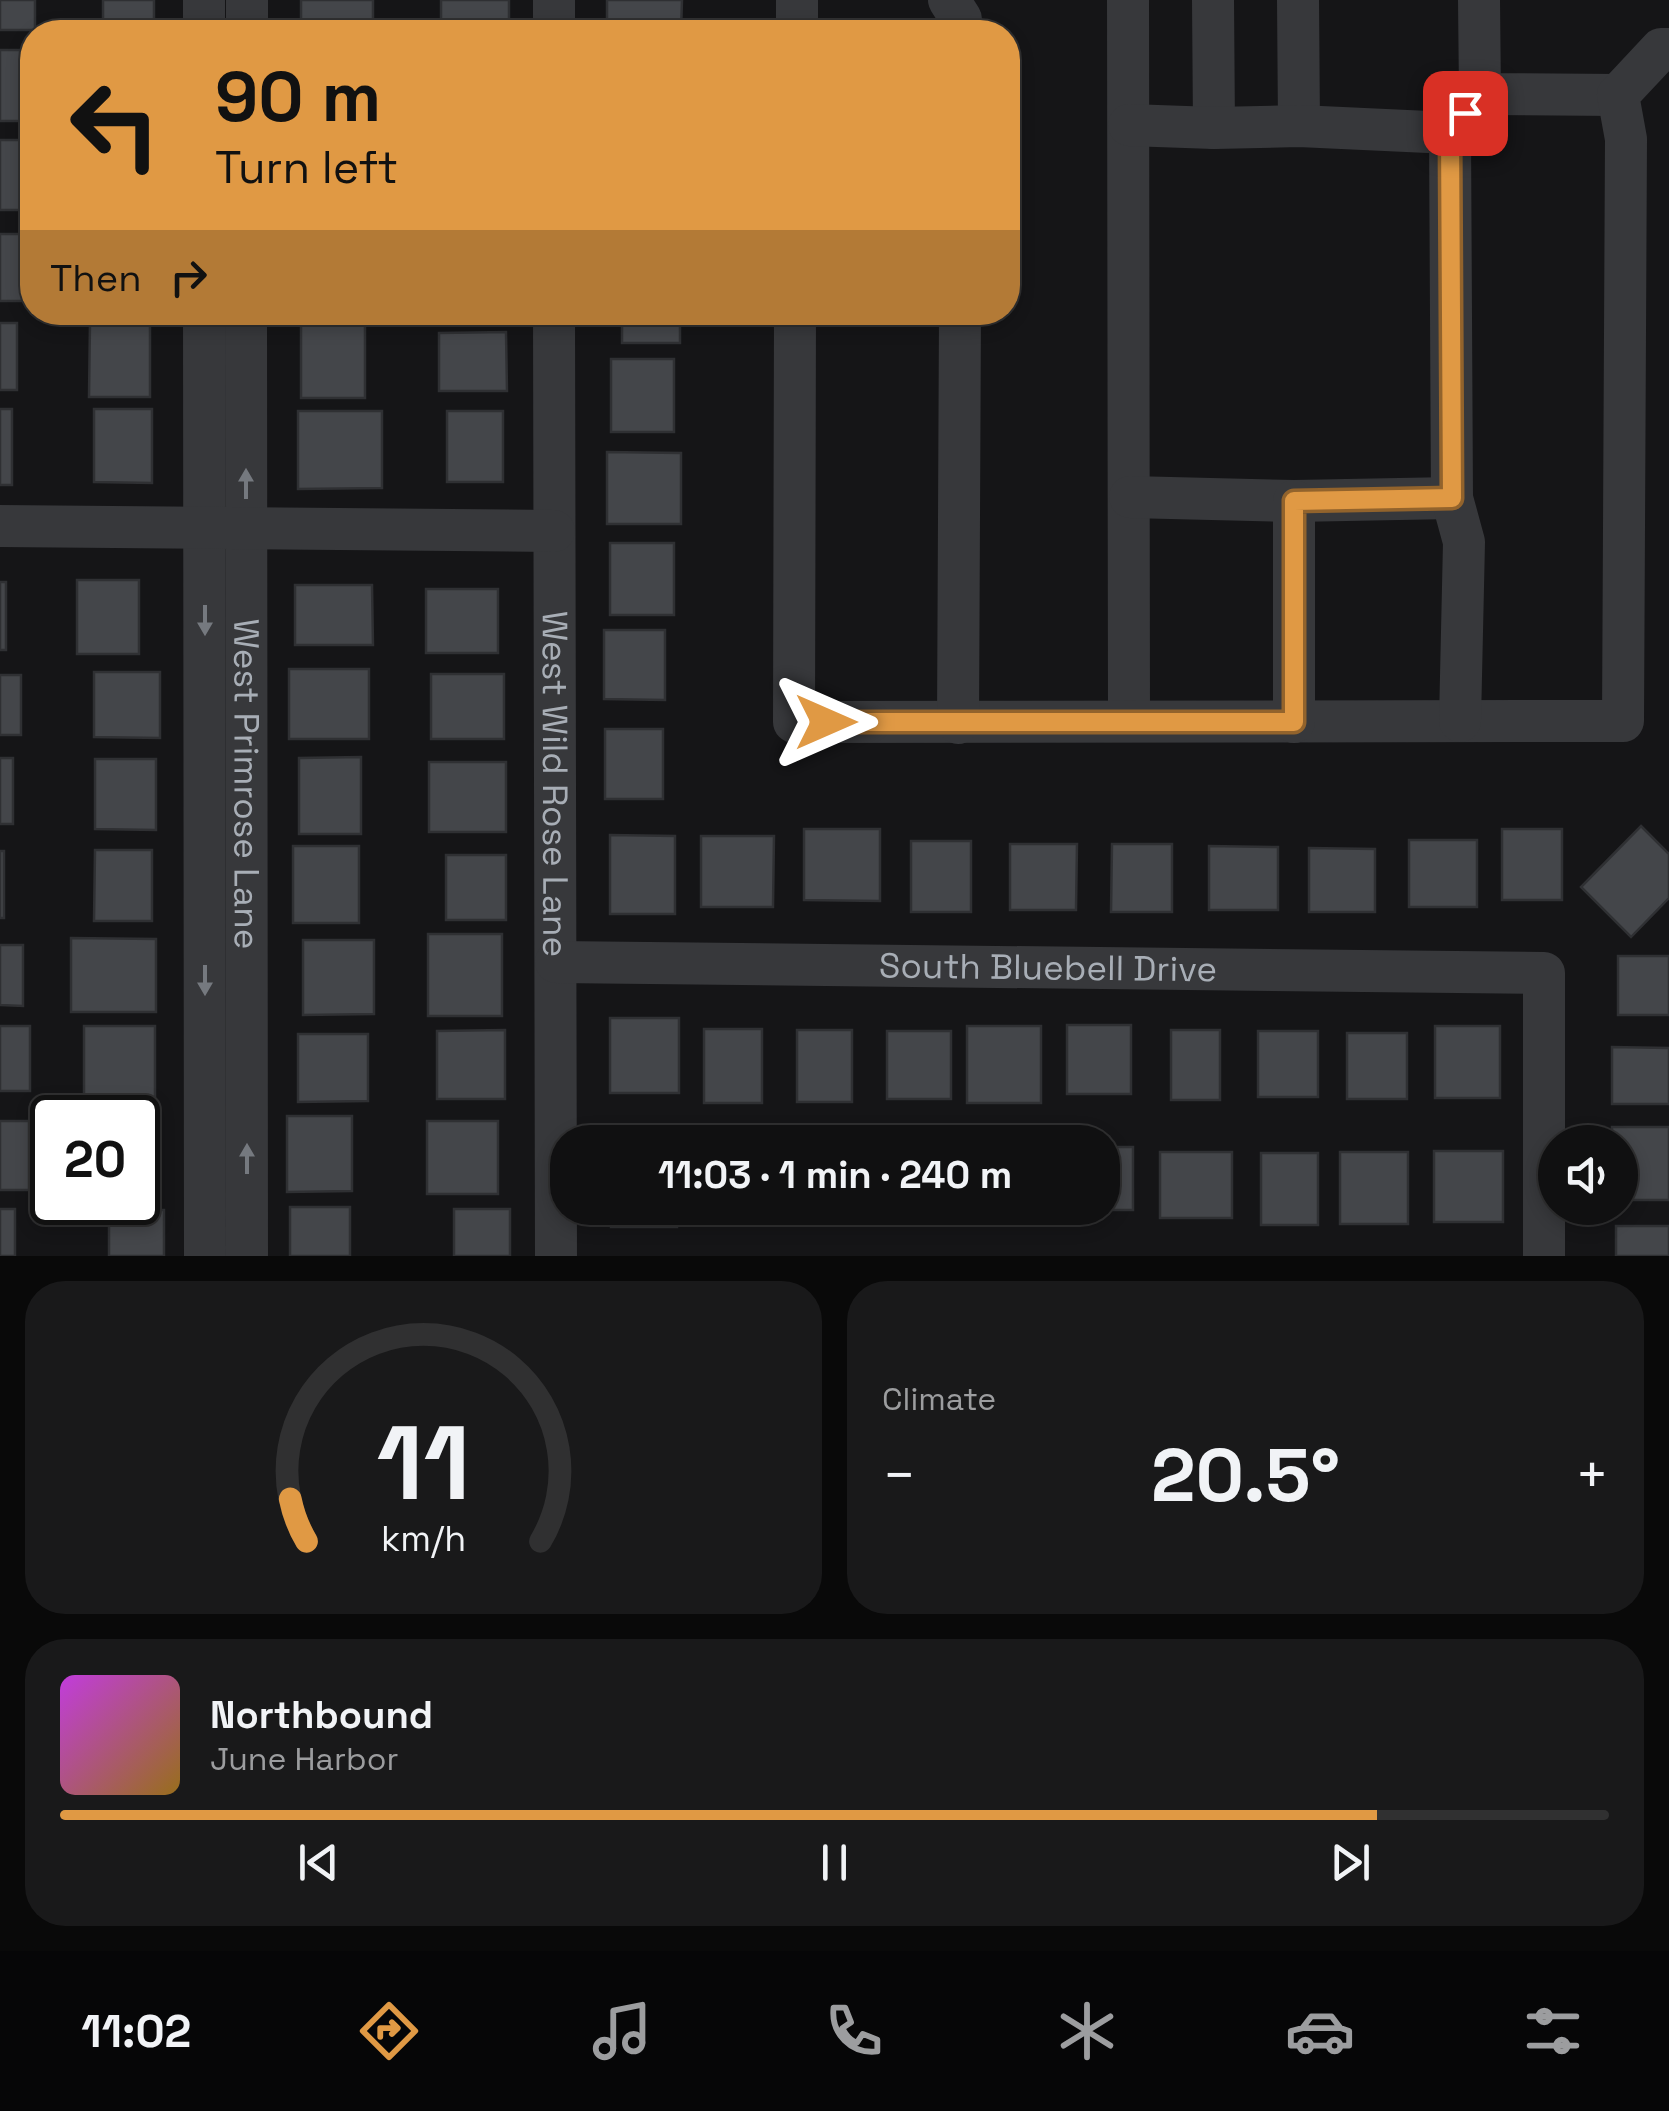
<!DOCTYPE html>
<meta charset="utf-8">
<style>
:root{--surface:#101011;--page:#19191a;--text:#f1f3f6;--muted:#9c9d9f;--line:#303031;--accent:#e09944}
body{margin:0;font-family:"Space Grotesk",sans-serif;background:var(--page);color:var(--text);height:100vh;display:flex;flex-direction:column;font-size:38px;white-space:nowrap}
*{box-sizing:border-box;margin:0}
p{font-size:32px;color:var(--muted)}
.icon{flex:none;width:55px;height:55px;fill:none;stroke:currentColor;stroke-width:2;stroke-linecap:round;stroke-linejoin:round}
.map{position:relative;height:1256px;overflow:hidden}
.side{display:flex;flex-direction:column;gap:25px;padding:25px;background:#090909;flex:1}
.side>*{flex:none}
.hud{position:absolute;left:20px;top:20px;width:1000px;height:305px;border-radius:40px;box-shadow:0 5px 15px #0003,0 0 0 2px var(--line);background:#e09944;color:#111;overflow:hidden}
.fabs{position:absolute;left:1538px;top:1125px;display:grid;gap:20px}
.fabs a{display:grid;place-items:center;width:100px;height:100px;border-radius:50%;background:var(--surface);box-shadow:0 5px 15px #0003,0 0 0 2px var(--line);font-size:50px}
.speed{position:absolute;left:30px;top:1095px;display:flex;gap:20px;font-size:50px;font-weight:700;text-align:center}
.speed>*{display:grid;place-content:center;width:130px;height:130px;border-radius:50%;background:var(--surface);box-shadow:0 5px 15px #0003,0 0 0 2px var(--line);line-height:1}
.speed .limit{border:5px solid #111;border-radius:15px;background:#fff;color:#111}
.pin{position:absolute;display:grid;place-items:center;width:85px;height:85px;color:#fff;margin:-42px;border-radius:20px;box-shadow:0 5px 15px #0006}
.me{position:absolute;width:110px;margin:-55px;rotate:90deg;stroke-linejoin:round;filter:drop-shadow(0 0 8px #0008)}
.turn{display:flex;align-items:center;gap:35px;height:210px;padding:0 30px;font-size:45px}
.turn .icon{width:130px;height:130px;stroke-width:2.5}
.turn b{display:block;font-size:70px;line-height:85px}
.then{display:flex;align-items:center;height:95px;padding:0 30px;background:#0003;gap:20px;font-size:38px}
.big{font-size:75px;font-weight:600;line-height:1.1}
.side .tile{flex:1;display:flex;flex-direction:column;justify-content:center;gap:15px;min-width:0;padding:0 35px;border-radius:40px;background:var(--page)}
.side .dial{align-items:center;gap:0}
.dial svg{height:260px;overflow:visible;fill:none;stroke:var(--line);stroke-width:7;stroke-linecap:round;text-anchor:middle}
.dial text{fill:var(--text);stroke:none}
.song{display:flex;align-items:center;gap:30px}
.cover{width:120px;height:120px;border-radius:15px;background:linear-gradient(135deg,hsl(290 70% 55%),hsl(40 70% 35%))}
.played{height:10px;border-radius:5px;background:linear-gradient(90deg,var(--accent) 85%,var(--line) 85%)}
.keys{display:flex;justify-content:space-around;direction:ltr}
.heat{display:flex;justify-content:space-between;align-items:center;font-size:55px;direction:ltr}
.side .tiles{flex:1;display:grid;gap:25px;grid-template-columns:1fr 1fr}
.tile:last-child{grid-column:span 2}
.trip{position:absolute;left:550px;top:1125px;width:570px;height:100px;border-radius:40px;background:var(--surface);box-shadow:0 5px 15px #0003,0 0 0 2px var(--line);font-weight:600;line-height:100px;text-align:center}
.menu{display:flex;height:160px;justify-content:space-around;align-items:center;background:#060607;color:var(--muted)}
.menu .icon{width:70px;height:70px}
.menu .active{color:var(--accent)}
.menu b{font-size:45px;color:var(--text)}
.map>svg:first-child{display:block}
.building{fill:#44464a;stroke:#2f3033;stroke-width:2.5}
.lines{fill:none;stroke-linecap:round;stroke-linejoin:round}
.minor{stroke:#37383b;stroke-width:42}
.oneway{fill:#75797f}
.route-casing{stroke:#92632c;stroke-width:25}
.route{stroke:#e09944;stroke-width:18}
.labels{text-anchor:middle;stroke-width:8;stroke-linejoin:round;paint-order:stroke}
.street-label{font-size:35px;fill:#a8aeb6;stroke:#101012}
</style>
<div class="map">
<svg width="1669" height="1256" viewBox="0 0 1669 1256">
<rect width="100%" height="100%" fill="#151517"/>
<g class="building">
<rect x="0" y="0" width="35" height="30"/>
<rect x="103" y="0" width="51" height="32"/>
<rect x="301" y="0" width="72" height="32"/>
<rect x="441" y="0" width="68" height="32"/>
<polygon points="607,0 682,0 681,32 607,32"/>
<rect x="0" y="50" width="32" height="71"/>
<polygon points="0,140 31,140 30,210 0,210"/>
<rect x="0" y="234" width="29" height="67"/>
<rect x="622" y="312" width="58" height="31"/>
<polygon points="90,321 150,321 150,397 89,397"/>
<rect x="301" y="321" width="64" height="77"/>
<rect x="0" y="323" width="17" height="67"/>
<polygon points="506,332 507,391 439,391 439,333"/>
<rect x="611" y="359" width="63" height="73"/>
<rect x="0" y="409" width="12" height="76"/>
<polygon points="94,409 152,409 152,483 94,482"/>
<polygon points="298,411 382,411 382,488 298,489"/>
<rect x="447" y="411" width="56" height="71"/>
<polygon points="607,452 681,453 681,524 607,524"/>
<rect x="610" y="543" width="64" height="72"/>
<rect x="77" y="580" width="62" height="74"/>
<rect x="0" y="582" width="6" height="68"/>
<polygon points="295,585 372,585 373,645 295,645"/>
<rect x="426" y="589" width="72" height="64"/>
<polygon points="604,630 665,630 665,700 604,699"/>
<rect x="289" y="669" width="80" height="70"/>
<polygon points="94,672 160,672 160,738 94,737"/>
<rect x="431" y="674" width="73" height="65"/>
<rect x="0" y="675" width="21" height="60"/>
<rect x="605" y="729" width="58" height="70"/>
<polygon points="361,757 361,834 299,834 299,758"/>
<rect x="0" y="758" width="13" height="66"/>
<polygon points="95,759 156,759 156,830 95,829"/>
<rect x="429" y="762" width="77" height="70"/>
<polygon points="1641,826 1669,854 1669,898 1631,937 1581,887"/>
<polygon points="804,829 880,829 880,901 804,900"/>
<rect x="1502" y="829" width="60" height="71"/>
<polygon points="610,835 675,836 675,914 610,914"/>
<polygon points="701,836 774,836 773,907 701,907"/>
<rect x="1409" y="840" width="68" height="67"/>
<rect x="911" y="841" width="60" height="71"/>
<polygon points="1010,844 1077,844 1076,910 1010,910"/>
<polygon points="1112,844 1172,844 1172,912 1111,912"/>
<rect x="293" y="846" width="66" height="77"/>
<polygon points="1209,846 1278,847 1278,910 1209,910"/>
<polygon points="1309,848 1375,849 1375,912 1309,912"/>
<polygon points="95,850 152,850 152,921 94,921"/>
<rect x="0" y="851" width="4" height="67"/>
<rect x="446" y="855" width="60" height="65"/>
<rect x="428" y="934" width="74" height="82"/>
<polygon points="71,938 156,939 156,1012 71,1012"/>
<polygon points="303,940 374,940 374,1014 303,1015"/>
<polygon points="0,945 23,945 23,1006 0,1005"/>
<rect x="1618" y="956" width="51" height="59"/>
<rect x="610" y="1018" width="69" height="75"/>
<rect x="1067" y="1025" width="64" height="69"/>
<rect x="0" y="1026" width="30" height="65"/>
<rect x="84" y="1026" width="71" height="74"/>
<rect x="967" y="1026" width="74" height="77"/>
<rect x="1435" y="1026" width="65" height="72"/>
<rect x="704" y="1029" width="58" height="74"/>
<polygon points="505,1030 505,1099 437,1099 437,1031"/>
<rect x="797" y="1030" width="55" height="72"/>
<rect x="1171" y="1030" width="49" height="70"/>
<rect x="887" y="1031" width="64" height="68"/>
<rect x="1258" y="1031" width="60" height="66"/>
<rect x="1347" y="1033" width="60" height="66"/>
<polygon points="298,1034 368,1034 368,1101 298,1102"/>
<polygon points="1612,1047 1669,1048 1669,1104 1612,1104"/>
<polygon points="287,1116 352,1116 352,1191 287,1192"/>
<polygon points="71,1117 145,1117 145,1192 138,1192 138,1118"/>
<rect x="0" y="1121" width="29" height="69"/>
<rect x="427" y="1121" width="71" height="73"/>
<polygon points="1612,1127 1669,1127 1669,1200 1620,1200 1620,1142 1612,1142"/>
<polygon points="1102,1147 1133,1147 1133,1210 1062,1210 1062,1208 1102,1208"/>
<rect x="1434" y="1151" width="69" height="71"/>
<rect x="1160" y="1152" width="72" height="66"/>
<rect x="1340" y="1152" width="68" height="72"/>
<rect x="1261" y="1153" width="57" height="72"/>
<rect x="290" y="1207" width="60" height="49"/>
<rect x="611" y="1208" width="66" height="19"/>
<rect x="695" y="1208" width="70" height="7"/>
<rect x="791" y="1208" width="70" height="7"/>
<rect x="885" y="1208" width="70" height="8"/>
<rect x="969" y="1208" width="73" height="16"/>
<rect x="0" y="1209" width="15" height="47"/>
<rect x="454" y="1209" width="56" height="47"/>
<rect x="109" y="1210" width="55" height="46"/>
<rect x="1616" y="1226" width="53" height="30"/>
</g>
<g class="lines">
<g class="minor">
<polyline points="204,0 204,32"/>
<polyline points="554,0 554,32"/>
<polyline points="949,0 961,19 961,32"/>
<polyline points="1128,0 1129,721"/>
<polyline points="1213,0 1214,128"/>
<polyline points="1298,0 1299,126"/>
<polyline points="1479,0 1480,94 1618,95"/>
<polyline points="247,32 247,0"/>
<polyline points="797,32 797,0"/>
<polyline points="1129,125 1214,128 1299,126 1450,133"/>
<polyline points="204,312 205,1256"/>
<path id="s1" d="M 246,312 L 247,1256"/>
<path id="s2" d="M 554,312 L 556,1256"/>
<polyline points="795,312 794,722 1623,721 1626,139 1618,95 1661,49 1669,49"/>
<polyline points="1130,497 1294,501 1452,498"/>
<polyline points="0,526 554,531"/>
<polyline points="1460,721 1464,542 1452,498 1450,133 1480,94"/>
<polyline points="1294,722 1294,501"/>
<polyline points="958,723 960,312"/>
<path id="s3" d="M 556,962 L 1544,973 L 1544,1256"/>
</g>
</g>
<defs><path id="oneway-solid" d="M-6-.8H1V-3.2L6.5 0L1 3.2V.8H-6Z" transform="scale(2.5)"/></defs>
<g class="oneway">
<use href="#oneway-solid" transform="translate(246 484) rotate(-90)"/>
<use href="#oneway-solid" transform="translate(205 620) rotate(90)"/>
<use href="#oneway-solid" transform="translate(205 980) rotate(90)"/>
<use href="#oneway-solid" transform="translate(247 1159) rotate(-90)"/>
</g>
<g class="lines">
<defs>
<polyline id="route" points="826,722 1294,722 1294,501 1452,498 1450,132 1465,113"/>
</defs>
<use href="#route" class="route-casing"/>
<use href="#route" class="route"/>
</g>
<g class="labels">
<g class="street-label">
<text dy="12" stroke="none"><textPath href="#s1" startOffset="472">West Primrose Lane</textPath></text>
<text dy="12" stroke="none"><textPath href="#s2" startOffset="472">West Wild Rose Lane</textPath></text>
<text dy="12" stroke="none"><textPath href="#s3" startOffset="492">South Bluebell Drive</textPath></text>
</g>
</g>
</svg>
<div class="fabs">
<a><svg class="icon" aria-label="sound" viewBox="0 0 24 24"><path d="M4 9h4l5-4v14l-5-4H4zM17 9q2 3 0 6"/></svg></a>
</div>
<div class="speed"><div class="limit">20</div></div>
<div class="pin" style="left:1465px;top:113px;background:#d93025"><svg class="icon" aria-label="arrive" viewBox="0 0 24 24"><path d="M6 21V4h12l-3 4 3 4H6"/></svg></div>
<svg class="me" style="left:826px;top:722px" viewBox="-20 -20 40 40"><path d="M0-17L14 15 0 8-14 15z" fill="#e09944" stroke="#fff" stroke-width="4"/></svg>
<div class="trip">11:03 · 1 min · 240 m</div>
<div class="hud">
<div class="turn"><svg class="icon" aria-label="left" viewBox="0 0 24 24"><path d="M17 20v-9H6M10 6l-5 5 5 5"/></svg><div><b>90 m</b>Turn left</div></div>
<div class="then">Then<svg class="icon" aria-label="right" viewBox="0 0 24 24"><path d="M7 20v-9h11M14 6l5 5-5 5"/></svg></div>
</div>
</div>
<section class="side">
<div class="tiles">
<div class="tile dial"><svg viewBox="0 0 100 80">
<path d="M14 69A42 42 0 1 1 86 69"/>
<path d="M14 69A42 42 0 0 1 9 56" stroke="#e09944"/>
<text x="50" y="56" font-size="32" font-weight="700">11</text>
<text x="50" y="72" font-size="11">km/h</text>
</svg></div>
<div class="tile"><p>Climate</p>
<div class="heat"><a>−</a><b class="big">20.5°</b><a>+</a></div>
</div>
<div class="tile">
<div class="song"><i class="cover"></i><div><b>Northbound</b><p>June Harbor</p></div></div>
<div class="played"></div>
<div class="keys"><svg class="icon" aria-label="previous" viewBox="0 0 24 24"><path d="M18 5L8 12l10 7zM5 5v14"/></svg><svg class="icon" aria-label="pause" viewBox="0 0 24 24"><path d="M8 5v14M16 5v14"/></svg><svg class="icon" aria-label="next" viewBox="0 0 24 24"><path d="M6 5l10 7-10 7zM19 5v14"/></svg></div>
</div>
</div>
</section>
<nav class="menu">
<b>11:02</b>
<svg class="icon active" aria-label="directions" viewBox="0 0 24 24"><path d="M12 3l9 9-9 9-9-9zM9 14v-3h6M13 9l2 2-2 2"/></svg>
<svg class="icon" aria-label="music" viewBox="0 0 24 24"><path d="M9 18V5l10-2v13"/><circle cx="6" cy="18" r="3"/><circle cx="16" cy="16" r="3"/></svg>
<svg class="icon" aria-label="phone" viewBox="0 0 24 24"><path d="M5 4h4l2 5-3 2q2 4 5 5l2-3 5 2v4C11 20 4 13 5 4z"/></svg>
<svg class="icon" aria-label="climate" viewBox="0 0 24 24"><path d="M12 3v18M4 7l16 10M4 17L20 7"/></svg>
<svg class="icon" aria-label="car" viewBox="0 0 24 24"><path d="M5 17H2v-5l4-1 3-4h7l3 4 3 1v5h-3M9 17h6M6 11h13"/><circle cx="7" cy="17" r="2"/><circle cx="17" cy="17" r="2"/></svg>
<svg class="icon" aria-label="filters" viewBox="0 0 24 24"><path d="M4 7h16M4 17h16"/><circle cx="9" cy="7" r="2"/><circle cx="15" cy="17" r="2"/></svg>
</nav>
